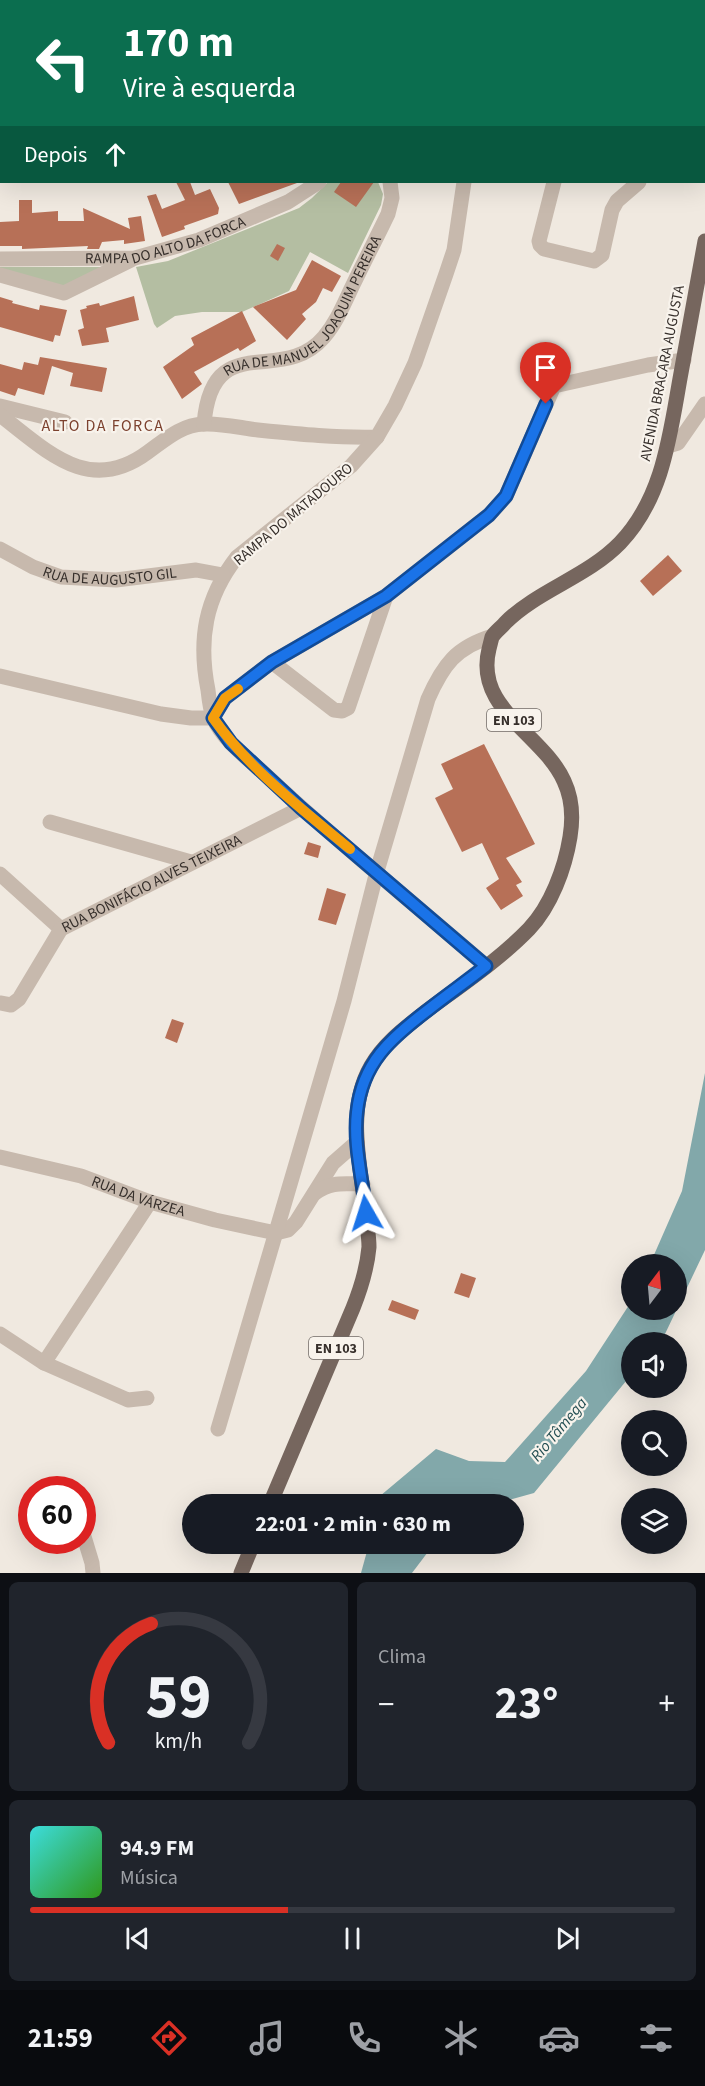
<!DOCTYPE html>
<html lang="pt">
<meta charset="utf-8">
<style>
:root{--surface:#171b24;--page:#20242c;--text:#f1f3f6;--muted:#9ea1a6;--line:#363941;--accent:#d93025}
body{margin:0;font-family:"Source Sans 3",sans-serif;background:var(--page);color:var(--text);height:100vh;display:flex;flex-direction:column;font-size:22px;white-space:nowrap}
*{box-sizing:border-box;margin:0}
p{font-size:20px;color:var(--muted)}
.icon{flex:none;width:33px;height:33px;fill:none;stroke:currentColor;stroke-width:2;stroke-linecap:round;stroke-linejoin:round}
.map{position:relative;height:1573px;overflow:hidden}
.side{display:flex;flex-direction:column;gap:9px;padding:9px;background:#0d0f14;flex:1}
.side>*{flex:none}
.guide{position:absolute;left:0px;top:0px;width:705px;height:183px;box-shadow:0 6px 24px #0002;background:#0b6e4f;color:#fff;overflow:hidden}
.needle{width:39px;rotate:16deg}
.fabs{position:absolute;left:621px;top:1254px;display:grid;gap:12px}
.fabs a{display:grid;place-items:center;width:66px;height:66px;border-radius:50%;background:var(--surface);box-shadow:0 6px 24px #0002;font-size:30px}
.speed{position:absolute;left:18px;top:1476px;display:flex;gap:12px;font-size:30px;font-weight:700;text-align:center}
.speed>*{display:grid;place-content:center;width:78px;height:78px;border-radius:50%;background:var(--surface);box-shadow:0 6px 24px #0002;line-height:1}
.speed .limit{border:9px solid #d22;background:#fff;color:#111}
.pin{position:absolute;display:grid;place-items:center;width:51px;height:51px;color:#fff;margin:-62px -26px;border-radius:50% 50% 50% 0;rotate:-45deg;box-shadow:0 0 6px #0007}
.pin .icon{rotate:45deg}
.me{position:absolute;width:66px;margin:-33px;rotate:354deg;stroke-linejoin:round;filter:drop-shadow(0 0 4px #0008)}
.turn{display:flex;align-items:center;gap:21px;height:126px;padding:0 24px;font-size:27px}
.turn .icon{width:78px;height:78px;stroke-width:2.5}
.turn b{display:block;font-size:42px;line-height:51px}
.then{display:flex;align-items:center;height:57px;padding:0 24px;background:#0003;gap:12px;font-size:22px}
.big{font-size:45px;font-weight:700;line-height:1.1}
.side .widget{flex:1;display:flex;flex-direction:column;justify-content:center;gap:9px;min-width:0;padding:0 21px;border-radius:9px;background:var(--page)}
.side .dial{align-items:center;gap:0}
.dial svg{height:156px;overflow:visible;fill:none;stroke:var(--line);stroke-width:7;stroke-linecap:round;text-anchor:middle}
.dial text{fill:var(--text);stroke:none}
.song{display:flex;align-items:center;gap:18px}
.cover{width:72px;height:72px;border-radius:9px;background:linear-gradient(135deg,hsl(180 70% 55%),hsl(110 70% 35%))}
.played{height:6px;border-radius:3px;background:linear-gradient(90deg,var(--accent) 40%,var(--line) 40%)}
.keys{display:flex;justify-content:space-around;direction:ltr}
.heat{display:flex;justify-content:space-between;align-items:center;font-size:33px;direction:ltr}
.side .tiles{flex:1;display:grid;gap:9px;grid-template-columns:1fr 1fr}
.widget:last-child{grid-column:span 2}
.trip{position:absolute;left:182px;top:1494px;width:342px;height:60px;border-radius:30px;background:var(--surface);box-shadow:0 6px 24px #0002;font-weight:700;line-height:60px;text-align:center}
.dock{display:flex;height:96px;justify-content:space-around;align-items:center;background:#090b0e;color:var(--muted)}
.dock .icon{width:42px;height:42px}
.dock .active{color:var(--accent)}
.dock b{font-size:27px;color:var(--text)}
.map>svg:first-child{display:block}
.green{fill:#b4bea2}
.water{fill:#82a8aa}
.building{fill:#b77057}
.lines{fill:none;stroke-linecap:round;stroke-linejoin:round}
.street{stroke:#c7b9ad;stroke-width:15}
.primary{stroke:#76665e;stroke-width:15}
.route-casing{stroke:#114b97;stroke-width:15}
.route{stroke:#1a73e8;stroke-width:10}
.slow{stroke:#f59e0b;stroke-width:10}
.labels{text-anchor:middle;stroke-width:4.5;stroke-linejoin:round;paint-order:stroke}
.shield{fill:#f8f3ec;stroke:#706a65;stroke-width:1.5}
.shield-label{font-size:14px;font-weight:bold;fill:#362f2b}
.street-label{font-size:15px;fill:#362f2b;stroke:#f8f3ec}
.neighbourhood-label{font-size:16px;letter-spacing:1.5px;fill:#7c412e;stroke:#f8f3ec}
.water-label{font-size:16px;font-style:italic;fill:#254f53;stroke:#f8f3ec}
</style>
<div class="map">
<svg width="705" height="1573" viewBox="0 0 705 1573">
<rect width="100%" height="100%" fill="#f0e9e0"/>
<g class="green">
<polygon points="328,182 378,182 383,194 381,205 348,273 310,252 289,291 242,312 202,312 175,316 157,328 154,324 136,267 168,261 299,208 312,198"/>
<polygon points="0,267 109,267 64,286 0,271"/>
</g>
<g class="water">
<polygon points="705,1073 705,1250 665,1334 658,1342 632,1342 631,1375 534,1493 495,1504 378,1504 380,1496 436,1449 469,1461 505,1462 586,1371 631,1302 632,1310 676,1310 676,1264 650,1264 682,1191"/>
<polygon points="369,1544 434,1544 412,1573 361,1573"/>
</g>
<g class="building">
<polygon points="176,182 190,182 195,195 210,189 219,208 218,214 184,226 185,229 162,237 147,196 156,194 162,209 185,200"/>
<polygon points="228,182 296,182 297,183 239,204"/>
<polygon points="341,182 374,182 356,207 334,192"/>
<polygon points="19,200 32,200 32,213 58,211 58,221 84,221 83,208 130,229 128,218 141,216 145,241 124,244 124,240 102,242 99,249 87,249 88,246 22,249 22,246 0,246 0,222 19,221"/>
<polygon points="277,244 285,248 278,261 270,256"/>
<polygon points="312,260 341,276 332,292 323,288 316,302 302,314 306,319 287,340 253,307 296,290"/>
<polygon points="134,296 139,320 106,328 109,342 82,346 78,330 84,328 80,310 87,308 86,306 99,303 100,306"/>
<polygon points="0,297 13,301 12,303 39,310 40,305 67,310 60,336 55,335 53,342 0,327"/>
<polygon points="242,311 256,341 240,351 238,348 194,372 202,384 182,399 163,367 194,345 191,338"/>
<polygon points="40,357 107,368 102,392 70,386 73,373 52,366 44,395 18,388 15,396 0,391 0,364 22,370 24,362 38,365"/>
<polygon points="668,555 682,571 653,596 640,581"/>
<polygon points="484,744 535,844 506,858 522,882 516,885 523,896 501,910 486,888 499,879 482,843 462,852 435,798 453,789 441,764"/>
<polygon points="308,842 321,846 318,858 304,854"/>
<polygon points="327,888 346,894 336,925 318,920"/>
<polygon points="172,1019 184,1023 177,1043 165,1038"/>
<polygon points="461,1273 476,1278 469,1298 454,1293"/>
<polygon points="392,1300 419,1310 415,1320 388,1310"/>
</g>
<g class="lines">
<g class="street">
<polyline points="389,0 390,2"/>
<polyline points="457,2 462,0"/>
<polyline points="510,2 511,0"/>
<polyline points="549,2 549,0"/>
<polyline points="0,113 2,113"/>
<polyline points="704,146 705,146"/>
<polyline points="554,182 539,241 540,245 544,249 594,261 602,255 612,210 617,201 639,182"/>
<path id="s1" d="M 0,259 L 135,258 L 199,240 L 288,202 L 319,182"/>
<polyline points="0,275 64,293 131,260"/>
<polyline points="0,406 65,422"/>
<path d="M 0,415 C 47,451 89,496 148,452 C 166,439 181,425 204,424 C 221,423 241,428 258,430 C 298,434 337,438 377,437 L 395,406 L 415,363 L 446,274 L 454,250 L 464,182"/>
<path id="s2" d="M 204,424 C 212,327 282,387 324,337 C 336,323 343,306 351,289 C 363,264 376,239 388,214 L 392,198 L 390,182"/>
<path d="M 377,437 L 351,466 L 237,557 C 205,598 198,640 208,690 C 209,699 210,709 213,717 C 222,740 251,761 268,777 C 338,843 414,903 486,966"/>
<polyline points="668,446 678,443 705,404"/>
<path id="s3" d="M 0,549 L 33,567 L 61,577 L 116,580 L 196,570 L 223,575"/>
<polyline points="272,662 334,710 342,711 348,708 386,596"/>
<polyline points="0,676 161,714 191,718 213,718 225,698 272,662 386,596 489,515 506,496 554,386 648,365 684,360"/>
<polyline points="50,822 191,862"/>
<polyline points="0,874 61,929"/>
<path id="s4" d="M 0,1003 L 11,1005 L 19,999 L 61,929 L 301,808"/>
<path id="s5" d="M 0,1157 L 81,1176 L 150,1202 L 215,1220 L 276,1233 L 288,1230 L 296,1222 L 333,1163 L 357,1142"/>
<path d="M 315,1193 C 332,1181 343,1184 363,1184"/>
<polyline points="0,1334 44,1363"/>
<polyline points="147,1398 128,1400 44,1363 150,1202"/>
<path d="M 218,1429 L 344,1001 L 377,871 L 428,699 C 443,665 456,647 493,636"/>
<polyline points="82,1530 92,1563 93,1573"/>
</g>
<g class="primary">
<path d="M 270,1504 L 353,1308 C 361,1288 367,1269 369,1247 C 369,1237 367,1226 366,1215 C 361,1166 345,1111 371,1066 C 384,1043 405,1028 425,1012 C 460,986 499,960 529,929 C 551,906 565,868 570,837 C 573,819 572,798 564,781 C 543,734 474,709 489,649 C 490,645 491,641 492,637 C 495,632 502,627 505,623 C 538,590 587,577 620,543 C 664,497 670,433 681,373 C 689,329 697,285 705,241"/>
<polyline points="241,1573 253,1544"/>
</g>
</g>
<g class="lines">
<defs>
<path id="route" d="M 366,1213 C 363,1180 353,1145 357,1112 C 362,1063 391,1038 428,1010 C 447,995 467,981 486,966 L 301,808 L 231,743 L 213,718 L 225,698 L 272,662 L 386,596 L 489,515 L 506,496 L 546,404"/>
</defs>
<use href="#route" class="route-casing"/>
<use href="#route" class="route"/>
<path class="slow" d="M 238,689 L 225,698 L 213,718 C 249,769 302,809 350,849"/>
</g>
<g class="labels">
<g class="shield">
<rect x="487" y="709" width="54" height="22" rx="4.5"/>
<rect x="309" y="1337" width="54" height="22" rx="4.5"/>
</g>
<g class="shield-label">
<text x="514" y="725">EN 103</text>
<text x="336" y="1353">EN 103</text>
</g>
<g class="street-label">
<text dy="5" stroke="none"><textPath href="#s1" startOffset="168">RAMPA DO ALTO DA FORCA</textPath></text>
<text dy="5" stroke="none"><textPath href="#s2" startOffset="168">RUA DE MANUEL JOAQUIM PEREIRA</textPath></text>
<text transform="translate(662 373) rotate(-79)" y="5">AVENIDA BRACARA AUGUSTA</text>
<text transform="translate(293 514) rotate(-40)" y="5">RAMPA DO MATADOURO</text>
<text dy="5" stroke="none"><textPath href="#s3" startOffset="116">RUA DE AUGUSTO GIL</textPath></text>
<text dy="5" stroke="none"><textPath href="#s4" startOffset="204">RUA BONIFÁCIO ALVES TEIXEIRA</textPath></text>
<text dy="5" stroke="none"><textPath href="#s5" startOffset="144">RUA DA VÁRZEA</textPath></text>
</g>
<g class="neighbourhood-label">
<text x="103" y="431">ALTO DA FORCA</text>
</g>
<g class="water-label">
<text transform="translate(558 1429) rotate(-50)" y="6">Rio Tâmega</text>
</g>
</g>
</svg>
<div class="fabs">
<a><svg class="needle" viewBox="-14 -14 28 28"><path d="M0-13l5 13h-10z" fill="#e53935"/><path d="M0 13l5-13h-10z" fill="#9ea1a6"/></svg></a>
<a><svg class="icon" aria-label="sound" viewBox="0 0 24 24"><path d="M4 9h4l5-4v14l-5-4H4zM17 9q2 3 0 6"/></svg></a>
<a><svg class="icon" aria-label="search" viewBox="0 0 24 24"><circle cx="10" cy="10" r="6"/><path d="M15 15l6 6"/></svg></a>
<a><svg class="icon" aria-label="layers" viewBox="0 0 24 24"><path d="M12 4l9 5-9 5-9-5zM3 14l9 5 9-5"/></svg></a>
</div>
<div class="speed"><div class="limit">60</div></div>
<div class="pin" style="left:546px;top:404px;background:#d93025"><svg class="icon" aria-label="arrive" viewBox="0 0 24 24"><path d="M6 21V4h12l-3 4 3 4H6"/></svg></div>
<svg class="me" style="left:366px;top:1213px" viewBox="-20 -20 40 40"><path d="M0-17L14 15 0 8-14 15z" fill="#1a73e8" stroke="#fff" stroke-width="4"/></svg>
<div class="trip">22:01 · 2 min · 630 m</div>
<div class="guide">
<div class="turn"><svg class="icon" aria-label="left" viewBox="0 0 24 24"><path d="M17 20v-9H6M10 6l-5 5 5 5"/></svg><div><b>170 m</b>Vire à esquerda</div></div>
<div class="then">Depois<svg class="icon" aria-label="ahead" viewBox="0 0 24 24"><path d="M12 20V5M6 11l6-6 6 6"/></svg></div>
</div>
</div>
<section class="side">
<div class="tiles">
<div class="widget dial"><svg viewBox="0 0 100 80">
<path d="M14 69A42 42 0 1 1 86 69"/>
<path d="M14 69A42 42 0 0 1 36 8" stroke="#d93025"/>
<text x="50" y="56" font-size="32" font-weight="700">59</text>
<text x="50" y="72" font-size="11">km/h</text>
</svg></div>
<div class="widget"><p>Clima</p>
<div class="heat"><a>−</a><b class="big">23°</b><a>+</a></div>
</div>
<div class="widget">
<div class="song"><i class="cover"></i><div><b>94.9 FM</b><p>Música</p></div></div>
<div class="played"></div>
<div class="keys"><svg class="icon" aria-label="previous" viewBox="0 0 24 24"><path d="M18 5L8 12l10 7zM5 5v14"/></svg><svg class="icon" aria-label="pause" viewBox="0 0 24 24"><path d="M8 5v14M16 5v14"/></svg><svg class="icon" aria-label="next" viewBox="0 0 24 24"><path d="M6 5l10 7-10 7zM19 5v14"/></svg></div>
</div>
</div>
</section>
<nav class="dock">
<b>21:59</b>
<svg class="icon active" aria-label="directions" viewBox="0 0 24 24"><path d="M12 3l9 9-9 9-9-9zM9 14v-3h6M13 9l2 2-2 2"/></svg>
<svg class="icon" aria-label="music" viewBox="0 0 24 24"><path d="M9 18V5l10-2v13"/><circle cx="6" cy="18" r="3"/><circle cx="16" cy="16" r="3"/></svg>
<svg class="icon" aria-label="phone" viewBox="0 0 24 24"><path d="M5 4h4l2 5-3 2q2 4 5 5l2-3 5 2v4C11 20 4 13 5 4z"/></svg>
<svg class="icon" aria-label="climate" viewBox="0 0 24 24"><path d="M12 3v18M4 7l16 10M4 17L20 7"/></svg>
<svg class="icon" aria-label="car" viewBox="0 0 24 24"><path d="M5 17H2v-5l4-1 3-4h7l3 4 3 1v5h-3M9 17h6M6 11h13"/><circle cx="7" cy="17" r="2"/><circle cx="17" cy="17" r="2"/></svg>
<svg class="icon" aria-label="filters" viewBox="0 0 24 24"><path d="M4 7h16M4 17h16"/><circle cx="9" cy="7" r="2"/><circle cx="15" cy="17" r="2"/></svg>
</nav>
